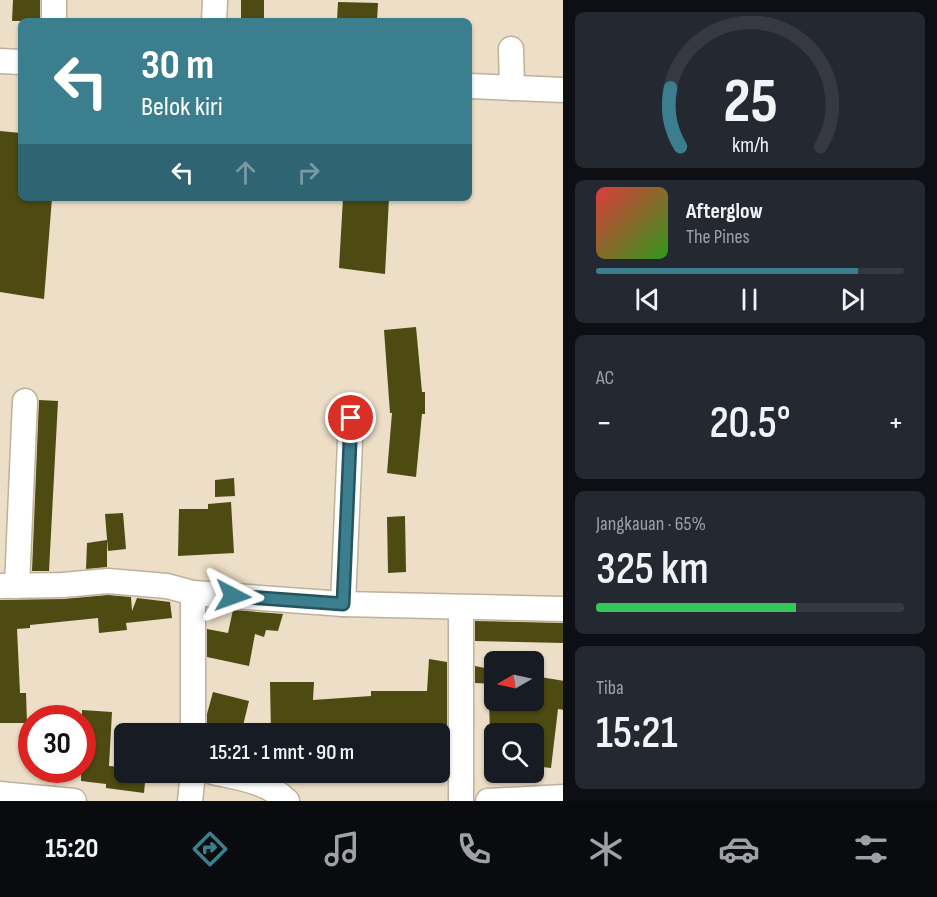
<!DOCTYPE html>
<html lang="id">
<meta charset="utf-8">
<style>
:root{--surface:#171b24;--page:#242831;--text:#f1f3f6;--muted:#9ea1a6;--line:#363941;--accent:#3b7f8f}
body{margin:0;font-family:"Sofia Sans Condensed",sans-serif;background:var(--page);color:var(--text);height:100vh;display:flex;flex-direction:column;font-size:22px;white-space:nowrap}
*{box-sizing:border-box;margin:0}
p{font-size:20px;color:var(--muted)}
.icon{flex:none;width:33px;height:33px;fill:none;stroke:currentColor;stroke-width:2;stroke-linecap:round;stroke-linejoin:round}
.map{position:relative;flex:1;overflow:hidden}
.details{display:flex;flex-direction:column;gap:12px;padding:12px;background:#0d0f14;width:374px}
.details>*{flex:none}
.hud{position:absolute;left:18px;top:18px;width:454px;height:183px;border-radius:9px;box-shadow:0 2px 4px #0004;background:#3b7f8f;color:#fff;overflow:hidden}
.needle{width:39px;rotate:261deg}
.controls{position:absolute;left:484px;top:651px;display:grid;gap:12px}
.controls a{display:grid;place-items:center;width:60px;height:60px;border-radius:9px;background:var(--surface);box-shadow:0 2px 4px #0004;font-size:30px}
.speed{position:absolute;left:18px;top:705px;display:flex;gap:12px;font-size:30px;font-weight:700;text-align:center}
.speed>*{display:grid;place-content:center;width:78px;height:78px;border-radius:50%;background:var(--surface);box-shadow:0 2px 4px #0004;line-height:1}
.speed .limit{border:9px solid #d22;background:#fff;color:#111}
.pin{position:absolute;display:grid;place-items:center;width:51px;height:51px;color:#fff;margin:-26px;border:3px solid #fff;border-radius:50%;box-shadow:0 2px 6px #0007}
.me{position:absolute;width:66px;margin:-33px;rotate:94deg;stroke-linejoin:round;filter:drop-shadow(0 0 4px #0008)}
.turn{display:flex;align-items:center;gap:21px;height:126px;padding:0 24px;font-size:27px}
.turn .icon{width:78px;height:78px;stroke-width:2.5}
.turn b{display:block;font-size:42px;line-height:51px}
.lanes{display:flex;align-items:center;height:57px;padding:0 24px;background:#0003;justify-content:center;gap:30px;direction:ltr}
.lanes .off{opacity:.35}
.big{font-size:45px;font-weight:600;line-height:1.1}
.details .card{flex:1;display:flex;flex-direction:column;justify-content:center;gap:9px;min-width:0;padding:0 21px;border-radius:9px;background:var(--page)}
.details .dial{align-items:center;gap:0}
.dial svg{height:156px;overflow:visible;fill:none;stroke:var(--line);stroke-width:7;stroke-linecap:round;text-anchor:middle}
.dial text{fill:var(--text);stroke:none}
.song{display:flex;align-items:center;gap:18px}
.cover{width:72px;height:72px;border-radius:9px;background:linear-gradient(135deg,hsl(0 70% 55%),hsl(110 70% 35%))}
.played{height:6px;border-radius:3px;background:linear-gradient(90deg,var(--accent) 85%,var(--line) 85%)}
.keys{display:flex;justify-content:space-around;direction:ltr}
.heat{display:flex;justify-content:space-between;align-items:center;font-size:33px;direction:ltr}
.charge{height:9px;border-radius:4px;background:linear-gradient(90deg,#34c759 65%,var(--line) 0)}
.trip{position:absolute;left:114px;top:723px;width:336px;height:60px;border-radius:9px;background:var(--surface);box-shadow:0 2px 4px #0004;font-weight:600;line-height:60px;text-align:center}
.dock{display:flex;height:96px;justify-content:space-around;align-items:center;background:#090b0e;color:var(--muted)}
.dock .icon{width:42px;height:42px}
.dock .current{color:var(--accent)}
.dock b{font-size:27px;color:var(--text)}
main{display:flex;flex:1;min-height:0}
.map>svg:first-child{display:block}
.building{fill:#4d4b11}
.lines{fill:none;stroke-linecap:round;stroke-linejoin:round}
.minor-casing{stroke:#beb19a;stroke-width:27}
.minor{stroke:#fff;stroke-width:24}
.route-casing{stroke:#26535d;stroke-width:15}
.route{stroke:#3b7f8f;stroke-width:10}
</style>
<main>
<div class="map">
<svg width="564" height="801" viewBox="0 0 564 801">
<rect width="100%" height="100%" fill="#ecdec7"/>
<g class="building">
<polygon points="13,0 40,0 40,21 12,21"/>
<rect x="241" y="0" width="23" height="19"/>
<polygon points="338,2 378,3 377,21 337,21"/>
<polygon points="0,131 21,133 21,198 52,198 44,299 0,292"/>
<polygon points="343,198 389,198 385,274 339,268"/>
<polygon points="416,327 422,392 425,392 425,414 422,414 416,477 387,473 392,413 390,413 384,330"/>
<polygon points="39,400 58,401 49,571 32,571"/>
<polygon points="234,478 235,496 215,497 215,480"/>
<polygon points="231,502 234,553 178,556 179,509 208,509 208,504"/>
<polygon points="123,513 126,549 108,551 105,514"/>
<polygon points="405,516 406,572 388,573 387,517"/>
<polygon points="107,540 107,567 86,569 87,543"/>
<polygon points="108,595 131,597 132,611 137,598 170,602 172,618 126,623 127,630 99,633 98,618 30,625 30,628 17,629 20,693 26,693 27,723 0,723 0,600 63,599"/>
<polygon points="233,610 283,614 278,631 266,630 264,637 255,634 249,666 207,657 207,629 228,633"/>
<polygon points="475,621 564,623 564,643 475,641"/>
<polygon points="429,659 447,662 447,734 271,734 270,682 314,682 313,700 371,696 371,691 427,691"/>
<polygon points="475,666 495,670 495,684 475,683"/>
<polygon points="534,676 564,681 564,710 558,709 551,768 534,766 534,734 490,734 489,700 534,700"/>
<polygon points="213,692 249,701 241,734 207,734 207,714"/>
<polygon points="82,710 112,712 109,766 124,767 124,772 146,772 144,793 106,788 106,784 81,781"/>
</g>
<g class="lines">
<defs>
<g id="minor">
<polyline points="54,21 54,0"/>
<polyline points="214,21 215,0"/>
<polyline points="511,49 512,88"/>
<polyline points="0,61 21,62"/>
<polyline points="470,86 564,90"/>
<polyline points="0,586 63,585 108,581 167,586 193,593 343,604 564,609"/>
<polyline points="17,586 25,401"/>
<polyline points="193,593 193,734"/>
<polyline points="343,604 351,418"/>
<polyline points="461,607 461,801"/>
<path d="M 213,772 C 239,778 267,781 287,801"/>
<polyline points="0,794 74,801"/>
<polyline points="190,801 193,772"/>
<polyline points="488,801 564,797"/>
</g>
</defs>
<use href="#minor" class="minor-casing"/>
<use href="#minor" class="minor"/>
</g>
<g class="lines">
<defs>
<polyline id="route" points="233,596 343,604 351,418"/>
</defs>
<use href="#route" class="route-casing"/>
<use href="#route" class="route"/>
</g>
</svg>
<div class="controls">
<a><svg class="needle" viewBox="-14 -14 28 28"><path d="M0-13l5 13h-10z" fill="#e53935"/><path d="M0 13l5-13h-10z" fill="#9ea1a6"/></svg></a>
<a><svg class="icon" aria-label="search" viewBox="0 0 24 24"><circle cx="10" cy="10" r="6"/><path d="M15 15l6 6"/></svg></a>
</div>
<div class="speed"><div class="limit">30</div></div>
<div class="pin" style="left:351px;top:418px;background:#d93025"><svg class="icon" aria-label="arrive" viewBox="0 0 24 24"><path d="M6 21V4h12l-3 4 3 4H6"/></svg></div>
<svg class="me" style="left:233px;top:596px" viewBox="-20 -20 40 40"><path d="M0-17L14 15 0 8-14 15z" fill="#3b7f8f" stroke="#fff" stroke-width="4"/></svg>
<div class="trip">15:21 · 1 mnt · 90 m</div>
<div class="hud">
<div class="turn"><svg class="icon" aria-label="left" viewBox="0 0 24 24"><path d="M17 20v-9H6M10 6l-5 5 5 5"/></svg><div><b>30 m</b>Belok kiri</div></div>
<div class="lanes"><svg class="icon" aria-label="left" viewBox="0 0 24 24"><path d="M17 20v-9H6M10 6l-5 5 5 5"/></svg><svg class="icon off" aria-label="ahead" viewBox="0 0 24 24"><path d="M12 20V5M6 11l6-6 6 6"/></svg><svg class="icon off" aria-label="right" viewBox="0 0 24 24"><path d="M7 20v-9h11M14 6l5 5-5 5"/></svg></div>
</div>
</div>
<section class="details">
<div class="card dial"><svg viewBox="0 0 100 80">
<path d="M14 69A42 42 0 1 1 86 69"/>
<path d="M14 69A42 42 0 0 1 9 39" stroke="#3b7f8f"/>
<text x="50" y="56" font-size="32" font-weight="700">25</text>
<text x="50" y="72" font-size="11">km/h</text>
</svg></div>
<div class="card">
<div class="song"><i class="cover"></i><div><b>Afterglow</b><p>The Pines</p></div></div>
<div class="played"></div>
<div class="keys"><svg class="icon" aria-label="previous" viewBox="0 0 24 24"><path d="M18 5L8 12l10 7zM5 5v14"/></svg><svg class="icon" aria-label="pause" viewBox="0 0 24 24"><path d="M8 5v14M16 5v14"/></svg><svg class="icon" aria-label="next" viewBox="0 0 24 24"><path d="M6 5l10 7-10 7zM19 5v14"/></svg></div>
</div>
<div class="card"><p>AC</p>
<div class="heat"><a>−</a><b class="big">20.5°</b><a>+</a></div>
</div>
<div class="card"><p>Jangkauan · 65%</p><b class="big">325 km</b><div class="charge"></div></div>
<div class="card"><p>Tiba</p><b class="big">15:21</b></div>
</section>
</main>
<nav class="dock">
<b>15:20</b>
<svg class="icon current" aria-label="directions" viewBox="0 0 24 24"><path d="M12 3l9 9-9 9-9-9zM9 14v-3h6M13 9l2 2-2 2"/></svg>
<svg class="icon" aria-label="music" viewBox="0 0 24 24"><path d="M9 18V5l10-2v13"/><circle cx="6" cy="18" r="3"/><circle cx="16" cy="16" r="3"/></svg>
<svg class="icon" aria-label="phone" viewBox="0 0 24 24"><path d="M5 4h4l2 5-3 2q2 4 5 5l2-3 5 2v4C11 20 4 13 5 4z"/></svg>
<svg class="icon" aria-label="climate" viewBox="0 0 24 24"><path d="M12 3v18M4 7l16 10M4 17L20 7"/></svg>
<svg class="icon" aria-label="car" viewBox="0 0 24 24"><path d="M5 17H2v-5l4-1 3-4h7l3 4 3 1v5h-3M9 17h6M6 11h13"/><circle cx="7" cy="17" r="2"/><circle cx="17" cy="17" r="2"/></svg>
<svg class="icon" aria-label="filters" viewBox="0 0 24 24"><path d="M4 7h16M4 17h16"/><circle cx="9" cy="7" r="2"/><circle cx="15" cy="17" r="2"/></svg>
</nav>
